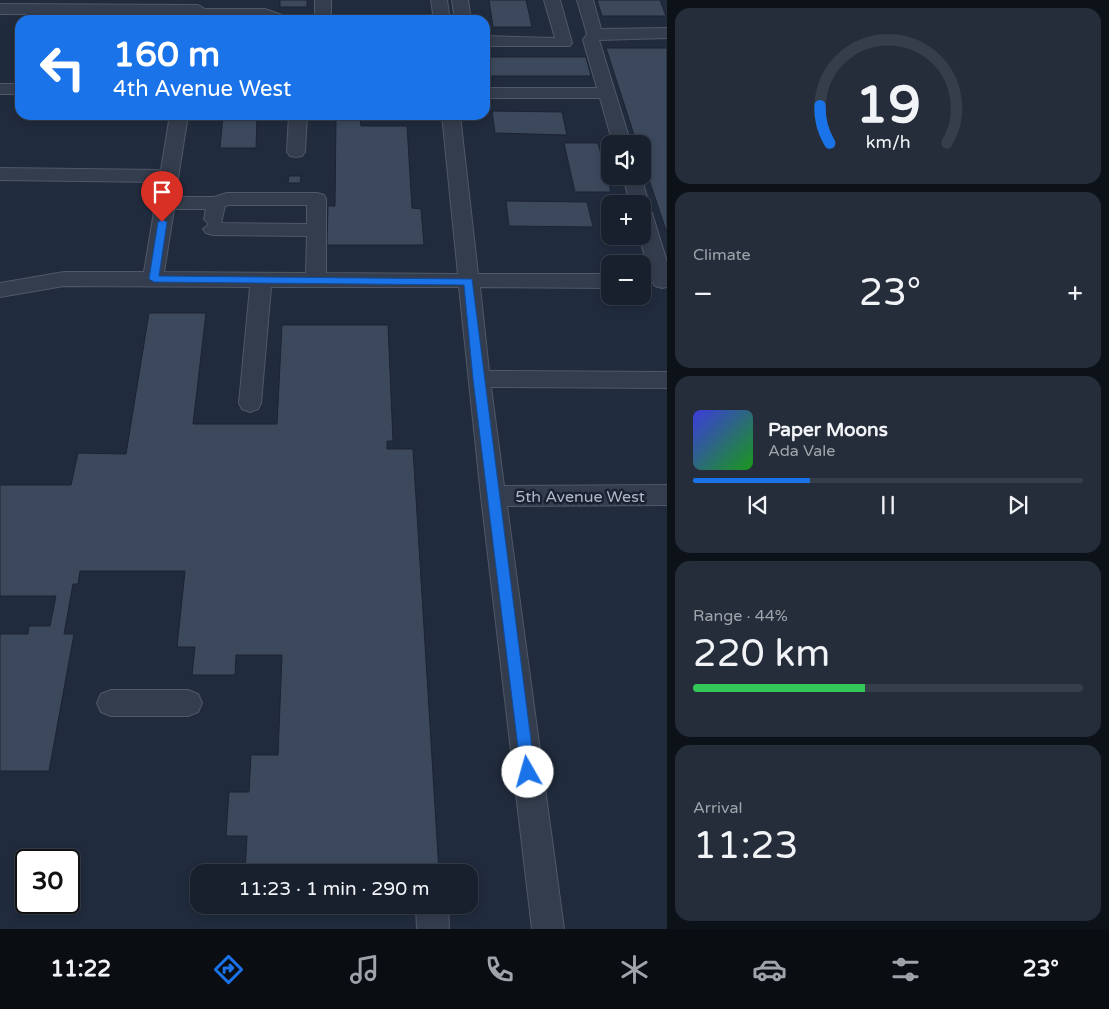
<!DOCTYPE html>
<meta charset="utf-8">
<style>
:root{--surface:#18202e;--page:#252d3a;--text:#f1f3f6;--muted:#9fa3aa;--line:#363e4a;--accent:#1a73e8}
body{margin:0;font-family:"Varela Round",sans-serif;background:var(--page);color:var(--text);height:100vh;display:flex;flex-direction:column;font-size:19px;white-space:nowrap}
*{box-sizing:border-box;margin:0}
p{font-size:16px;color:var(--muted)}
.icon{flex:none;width:28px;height:28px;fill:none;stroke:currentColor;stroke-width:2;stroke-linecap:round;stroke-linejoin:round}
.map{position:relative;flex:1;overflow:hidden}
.drawer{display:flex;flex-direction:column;gap:8px;padding:8px;background:#0d1219;width:442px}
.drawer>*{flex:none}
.banner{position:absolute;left:15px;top:15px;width:475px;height:105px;border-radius:15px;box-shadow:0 2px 8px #0003,0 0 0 1px var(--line);background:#1a73e8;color:#fff;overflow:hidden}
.buttons{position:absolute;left:601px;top:135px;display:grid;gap:10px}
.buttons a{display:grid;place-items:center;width:50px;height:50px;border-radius:10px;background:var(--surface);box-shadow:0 2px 8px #0003,0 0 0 1px var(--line);font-size:25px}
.speed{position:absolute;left:15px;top:849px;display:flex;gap:10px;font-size:25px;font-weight:700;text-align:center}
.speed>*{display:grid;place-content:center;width:65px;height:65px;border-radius:50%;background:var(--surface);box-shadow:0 2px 8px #0003,0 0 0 1px var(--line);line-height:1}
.speed .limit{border:2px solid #111;border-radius:8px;background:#fff;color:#111}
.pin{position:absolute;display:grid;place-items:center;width:42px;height:42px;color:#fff;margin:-51px -21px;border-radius:50% 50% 50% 0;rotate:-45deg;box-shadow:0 0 5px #0007}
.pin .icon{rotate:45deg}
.me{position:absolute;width:55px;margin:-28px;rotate:353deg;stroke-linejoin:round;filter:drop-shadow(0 0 4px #0008)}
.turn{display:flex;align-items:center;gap:18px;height:105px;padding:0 15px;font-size:22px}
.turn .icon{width:65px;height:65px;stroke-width:2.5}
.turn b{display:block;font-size:35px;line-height:42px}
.big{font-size:38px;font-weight:600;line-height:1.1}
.drawer .card{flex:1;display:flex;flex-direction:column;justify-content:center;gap:8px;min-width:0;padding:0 18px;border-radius:15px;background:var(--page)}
.drawer .dial{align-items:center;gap:0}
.dial svg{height:130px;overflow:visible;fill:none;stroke:var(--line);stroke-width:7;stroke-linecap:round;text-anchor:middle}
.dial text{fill:var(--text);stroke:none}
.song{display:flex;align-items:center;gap:15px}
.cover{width:60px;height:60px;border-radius:8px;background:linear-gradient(135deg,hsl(240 70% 55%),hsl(120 70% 35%))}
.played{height:5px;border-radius:2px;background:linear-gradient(90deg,var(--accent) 30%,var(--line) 30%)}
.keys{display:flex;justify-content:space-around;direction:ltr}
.heat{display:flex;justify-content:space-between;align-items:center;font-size:28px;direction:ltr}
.charge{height:8px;border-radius:4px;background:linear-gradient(90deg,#34c759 44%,var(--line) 0)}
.trip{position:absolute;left:190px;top:864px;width:288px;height:50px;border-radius:15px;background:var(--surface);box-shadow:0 2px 8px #0003,0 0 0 1px var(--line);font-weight:600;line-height:50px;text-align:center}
.tabs{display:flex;height:80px;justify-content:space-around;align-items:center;background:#0a0d12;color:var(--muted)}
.tabs .icon{width:35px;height:35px}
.tabs .on{color:var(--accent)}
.tabs b{font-size:22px;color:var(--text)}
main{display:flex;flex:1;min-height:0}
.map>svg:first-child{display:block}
.building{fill:#3c495d;stroke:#1c2433}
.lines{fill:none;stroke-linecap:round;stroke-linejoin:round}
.minor-casing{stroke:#4f5867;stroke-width:2}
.minor{fill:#343d4d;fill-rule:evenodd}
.route{fill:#1a73e8;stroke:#114b97}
.labels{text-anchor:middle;stroke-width:5;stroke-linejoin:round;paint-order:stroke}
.street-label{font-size:16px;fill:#afb8c9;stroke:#1a2231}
</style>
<main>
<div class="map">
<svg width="667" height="929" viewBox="0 0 667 929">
<rect width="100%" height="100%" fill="#202b3d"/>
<g class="building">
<rect x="280" y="0" width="27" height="7"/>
<polygon points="489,0 526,0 532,27 493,27"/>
<polygon points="597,0 660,0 666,16 602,16"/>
<polygon points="606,48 667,48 667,233 642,159 642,144 637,144"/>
<polygon points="485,57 586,57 591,76 485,76"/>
<polygon points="492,111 562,112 567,135 495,133"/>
<polygon points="223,115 257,115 256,148 220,148"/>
<polygon points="336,120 360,120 361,126 407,126 412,208 421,209 424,245 327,245 328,206 335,206"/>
<polygon points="564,143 598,143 611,192 575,192"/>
<polygon points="289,176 301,176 300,183 288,183"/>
<polygon points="506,201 587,202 593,227 509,226"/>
<polygon points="149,313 206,313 193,424 277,424 282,325 388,325 393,441 387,441 387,449 413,449 439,872 245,872 247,836 226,836 229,792 249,792 251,755 278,755 282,655 236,655 235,675 192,675 195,647 177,647 185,571 80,571 78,584 73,584 64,634 74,634 49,771 0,771 0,634 28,634 29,626 50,626 56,596 0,596 0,485 71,485 78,453 126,454"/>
</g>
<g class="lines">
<defs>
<g id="minor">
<rect x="315" y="0" width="16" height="20"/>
<polygon points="431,0 447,0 450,20 434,20"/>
<polygon points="452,0 468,0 471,20 455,20"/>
<polygon points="544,0 560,0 572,43 570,46 485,46 485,36 555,38"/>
<polygon points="577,0 593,0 601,29 667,28 667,38 599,40 631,144 613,144 600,98 485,98 485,88 597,88 583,40 587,34"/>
<polygon points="0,4 198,5 205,9 265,9 282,15 286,20 198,18 191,15 0,14"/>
<rect x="0" y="84" width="20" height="10"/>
<path d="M 170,115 L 188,115 L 175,197 L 214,197 L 227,193 L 317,193 L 324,195 L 326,199 L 326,273 L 458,274 L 442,115 L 460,115 L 478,274 L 610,274 L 610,288 L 480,287 L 489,371 L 667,372 L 667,388 L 491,387 L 504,486 L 667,485 L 667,505 L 507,506 L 564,929 L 532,929 L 481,496 L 459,287 L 271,287 L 261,403 L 258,409 L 250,412 L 242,409 L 239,403 L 250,287 L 64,286 L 0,297 L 0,283 L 64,272 L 144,272 L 159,182 L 0,180 L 0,168 L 161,170 ZM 229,205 L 307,205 L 307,224 L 221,223 L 225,206 ZM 174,209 L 206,209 L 204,219 L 209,224 L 203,229 L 206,233 L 213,235 L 307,236 L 306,273 L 164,272 Z"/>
<polygon points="289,115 307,115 305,152 302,156 296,157 290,156 287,152"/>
<polygon points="623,176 641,176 649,204 647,208 652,213 667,262 667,287 662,288 655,286 652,281 639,236 642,236 642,204 630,204"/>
<polygon points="111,690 188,690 198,694 202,703 198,712 188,716 111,716 101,712 97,703 101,694"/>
<polygon points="416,905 448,905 449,929 417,929"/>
</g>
</defs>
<use href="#minor" class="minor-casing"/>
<use href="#minor" class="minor"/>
</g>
<polygon class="route" points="162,219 167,222 159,276 472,279 535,772 533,777 528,779 523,777 521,772 473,379 464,285 154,282 149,279 158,222"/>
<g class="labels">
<g class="street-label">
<text x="580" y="502">5th Avenue West</text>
</g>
</g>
</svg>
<div class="buttons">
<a><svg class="icon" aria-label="sound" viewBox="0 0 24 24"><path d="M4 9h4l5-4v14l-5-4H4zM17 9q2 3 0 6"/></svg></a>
<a>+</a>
<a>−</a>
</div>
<div class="speed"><div class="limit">30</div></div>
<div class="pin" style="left:162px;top:222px;background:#d93025"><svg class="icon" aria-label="arrive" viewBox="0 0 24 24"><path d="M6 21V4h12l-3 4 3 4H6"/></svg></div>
<svg class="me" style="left:528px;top:772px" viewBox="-20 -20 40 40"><circle r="19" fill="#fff"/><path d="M0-13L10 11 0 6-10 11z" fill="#1a73e8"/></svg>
<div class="trip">11:23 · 1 min · 290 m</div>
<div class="banner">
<div class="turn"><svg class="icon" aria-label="left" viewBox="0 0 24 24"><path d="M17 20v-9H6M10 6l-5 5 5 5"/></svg><div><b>160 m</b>4th Avenue West</div></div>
</div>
</div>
<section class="drawer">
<div class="card dial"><svg viewBox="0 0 100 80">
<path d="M14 69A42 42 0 1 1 86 69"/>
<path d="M14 69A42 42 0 0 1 8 46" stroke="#1a73e8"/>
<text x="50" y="56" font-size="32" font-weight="700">19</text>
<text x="50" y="72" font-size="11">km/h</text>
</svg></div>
<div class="card"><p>Climate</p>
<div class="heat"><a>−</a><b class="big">23°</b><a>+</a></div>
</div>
<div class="card">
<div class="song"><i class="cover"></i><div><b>Paper Moons</b><p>Ada Vale</p></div></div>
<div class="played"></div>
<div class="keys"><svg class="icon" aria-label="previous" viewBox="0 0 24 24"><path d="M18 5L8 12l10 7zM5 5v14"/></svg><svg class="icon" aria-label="pause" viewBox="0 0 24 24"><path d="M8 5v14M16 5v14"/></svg><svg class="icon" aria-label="next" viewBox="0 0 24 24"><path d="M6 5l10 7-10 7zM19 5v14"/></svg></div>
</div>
<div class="card"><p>Range · 44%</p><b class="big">220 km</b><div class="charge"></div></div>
<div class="card"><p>Arrival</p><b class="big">11:23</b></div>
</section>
</main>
<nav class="tabs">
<b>11:22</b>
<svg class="icon on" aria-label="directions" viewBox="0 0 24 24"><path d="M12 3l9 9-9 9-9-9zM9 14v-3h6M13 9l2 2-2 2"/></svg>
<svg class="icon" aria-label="music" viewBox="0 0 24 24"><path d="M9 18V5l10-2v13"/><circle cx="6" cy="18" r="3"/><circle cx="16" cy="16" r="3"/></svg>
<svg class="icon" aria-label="phone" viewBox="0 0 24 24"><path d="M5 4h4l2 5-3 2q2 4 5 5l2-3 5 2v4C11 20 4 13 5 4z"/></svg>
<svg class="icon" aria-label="climate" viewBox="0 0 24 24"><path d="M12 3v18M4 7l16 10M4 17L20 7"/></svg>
<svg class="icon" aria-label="car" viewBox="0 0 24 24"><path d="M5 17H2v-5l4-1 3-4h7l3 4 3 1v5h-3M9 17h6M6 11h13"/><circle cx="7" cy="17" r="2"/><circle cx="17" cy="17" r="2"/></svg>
<svg class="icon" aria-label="filters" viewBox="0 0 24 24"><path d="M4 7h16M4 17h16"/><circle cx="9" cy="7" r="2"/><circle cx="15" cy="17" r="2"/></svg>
<b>23°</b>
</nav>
